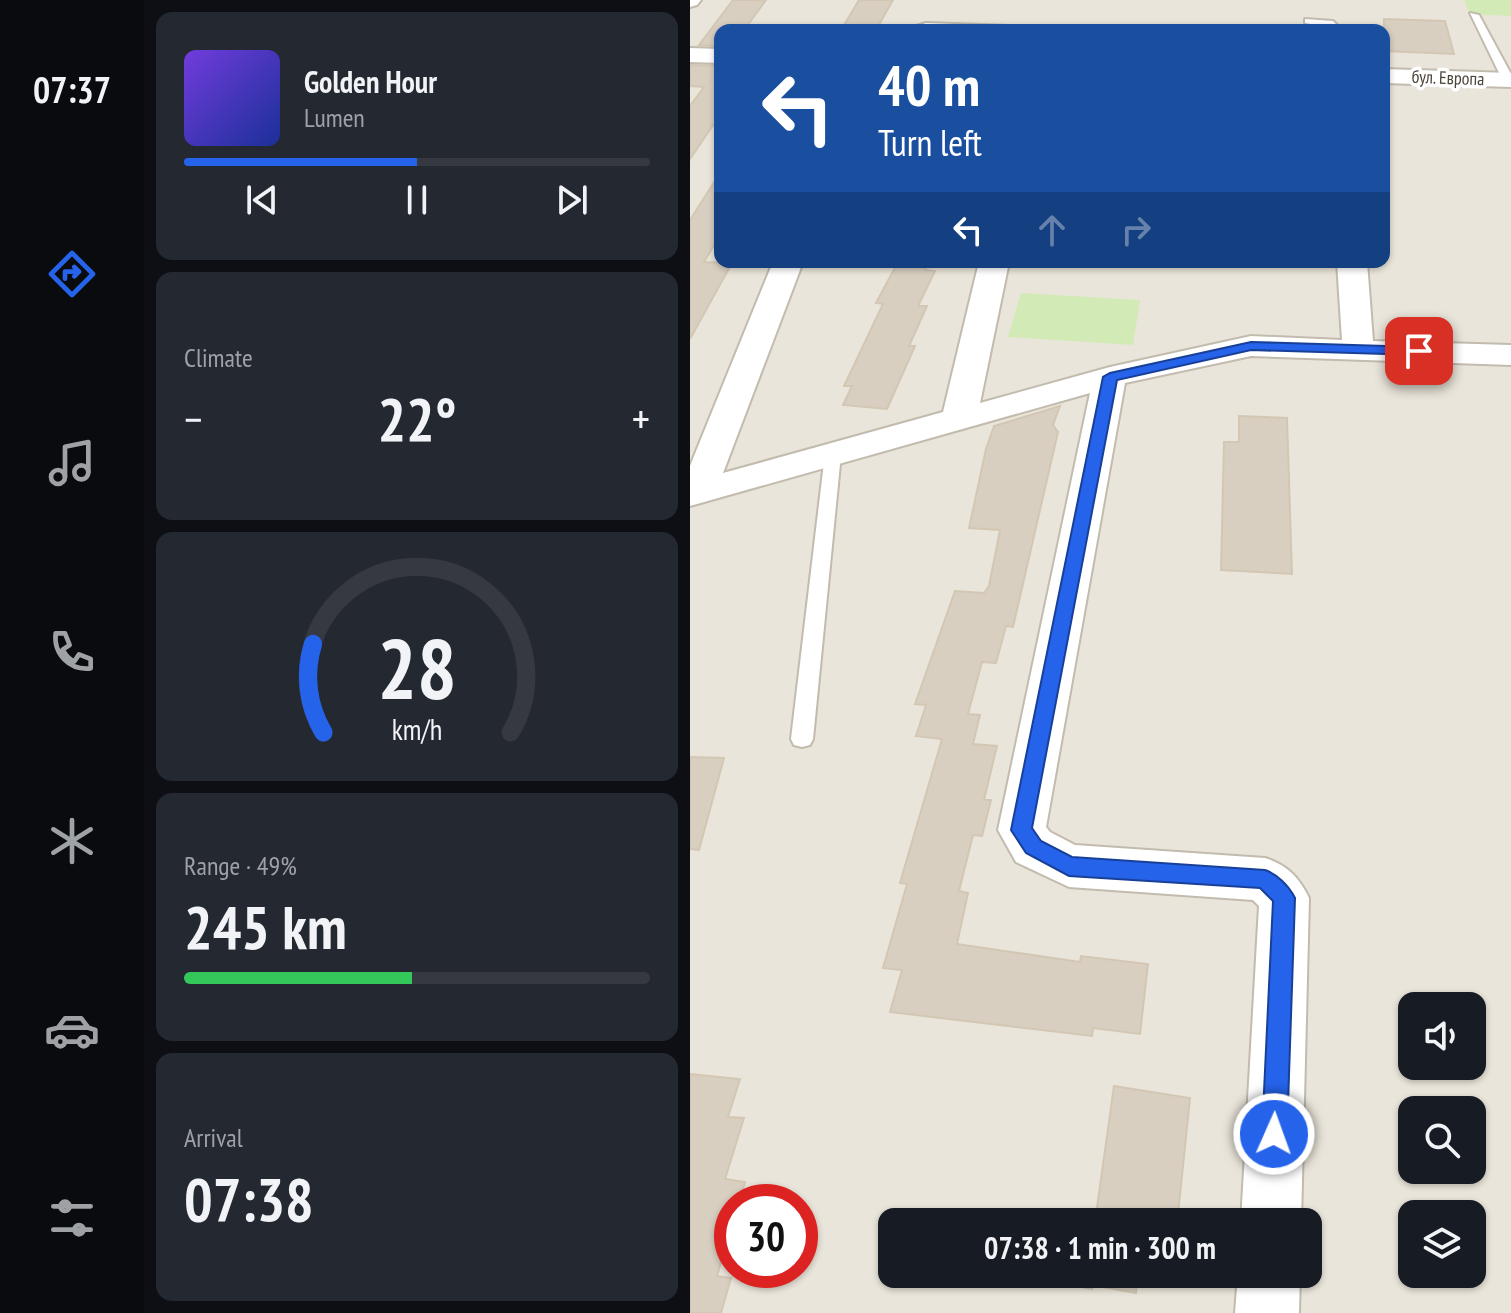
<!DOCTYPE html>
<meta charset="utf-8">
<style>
:root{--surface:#171b24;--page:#242831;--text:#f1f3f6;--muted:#9ea1a6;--line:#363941;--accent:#2563eb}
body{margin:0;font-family:"PT Sans Narrow",sans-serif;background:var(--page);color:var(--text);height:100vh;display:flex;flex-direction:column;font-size:30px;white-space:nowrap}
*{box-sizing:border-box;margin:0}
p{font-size:26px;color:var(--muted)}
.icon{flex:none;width:44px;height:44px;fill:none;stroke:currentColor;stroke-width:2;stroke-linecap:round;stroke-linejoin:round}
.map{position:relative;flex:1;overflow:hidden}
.drawer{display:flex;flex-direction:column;gap:12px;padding:12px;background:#0d0f14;width:546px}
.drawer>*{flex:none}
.banner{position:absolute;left:24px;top:24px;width:676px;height:244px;border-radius:16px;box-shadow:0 2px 6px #0004;background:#1a4fa0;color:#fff;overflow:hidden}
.controls{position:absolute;left:708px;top:992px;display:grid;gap:16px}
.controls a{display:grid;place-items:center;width:88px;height:88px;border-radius:16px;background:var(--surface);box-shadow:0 2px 6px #0004;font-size:40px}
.speed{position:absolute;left:24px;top:1184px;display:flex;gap:16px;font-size:40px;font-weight:700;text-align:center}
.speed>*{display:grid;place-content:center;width:104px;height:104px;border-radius:50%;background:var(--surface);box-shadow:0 2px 6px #0004;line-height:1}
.speed .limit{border:12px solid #d22;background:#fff;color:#111}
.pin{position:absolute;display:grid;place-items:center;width:68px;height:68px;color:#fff;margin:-34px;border-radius:16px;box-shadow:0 4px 12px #0006}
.me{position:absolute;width:88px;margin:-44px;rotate:2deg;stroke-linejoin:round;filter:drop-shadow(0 0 6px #0008)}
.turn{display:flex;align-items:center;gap:28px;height:168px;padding:0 32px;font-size:36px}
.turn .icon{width:104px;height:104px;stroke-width:2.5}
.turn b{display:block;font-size:56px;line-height:68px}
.lanes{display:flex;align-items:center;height:76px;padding:0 32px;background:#0003;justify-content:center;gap:40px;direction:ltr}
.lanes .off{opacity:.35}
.big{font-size:60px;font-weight:600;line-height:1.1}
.drawer .tile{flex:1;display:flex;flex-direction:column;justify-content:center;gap:12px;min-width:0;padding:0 28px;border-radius:16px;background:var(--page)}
.drawer .dial{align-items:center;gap:0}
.dial svg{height:208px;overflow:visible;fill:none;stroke:var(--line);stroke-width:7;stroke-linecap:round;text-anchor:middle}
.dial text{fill:var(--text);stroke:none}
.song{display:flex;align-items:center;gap:24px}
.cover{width:96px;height:96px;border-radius:12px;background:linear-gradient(135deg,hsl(260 70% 55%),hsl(230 70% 35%))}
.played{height:8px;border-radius:4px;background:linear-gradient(90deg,var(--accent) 50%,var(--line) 50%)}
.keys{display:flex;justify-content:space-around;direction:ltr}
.heat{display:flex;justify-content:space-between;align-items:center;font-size:44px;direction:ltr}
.charge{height:12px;border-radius:6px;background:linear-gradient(90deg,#34c759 49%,var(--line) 0)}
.trip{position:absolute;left:188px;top:1208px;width:444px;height:80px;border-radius:16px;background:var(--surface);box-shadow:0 2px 6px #0004;font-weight:600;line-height:80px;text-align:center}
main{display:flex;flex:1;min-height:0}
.dock{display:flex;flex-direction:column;width:144px;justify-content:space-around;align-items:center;background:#090b0e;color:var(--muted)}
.dock .icon{width:56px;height:56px}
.dock .on{color:var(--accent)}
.dock b{font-size:36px;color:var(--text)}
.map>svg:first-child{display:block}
.residential{fill:#eae5da;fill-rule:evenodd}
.green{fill:#d2eab5}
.building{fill:#d8cfc1;stroke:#d3c7b4;stroke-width:2}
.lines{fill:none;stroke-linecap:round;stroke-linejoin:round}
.service-casing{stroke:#c2bbae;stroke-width:4}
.minor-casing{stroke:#c2bbae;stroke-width:4}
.service{fill:#fff;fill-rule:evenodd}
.minor{fill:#fff;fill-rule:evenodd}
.route{fill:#2563eb;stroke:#184099;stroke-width:2}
.labels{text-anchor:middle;stroke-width:7;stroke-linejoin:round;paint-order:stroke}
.far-street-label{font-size:18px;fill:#4b4439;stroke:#fff}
</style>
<main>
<nav class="dock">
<b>07:37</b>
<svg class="icon on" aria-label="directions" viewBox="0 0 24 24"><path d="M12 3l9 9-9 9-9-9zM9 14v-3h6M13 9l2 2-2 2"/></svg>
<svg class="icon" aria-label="music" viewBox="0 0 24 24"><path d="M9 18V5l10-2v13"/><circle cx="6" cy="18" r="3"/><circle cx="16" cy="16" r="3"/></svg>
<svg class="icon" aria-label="phone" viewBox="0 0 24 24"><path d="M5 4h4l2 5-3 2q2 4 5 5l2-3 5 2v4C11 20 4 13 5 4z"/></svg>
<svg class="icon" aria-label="climate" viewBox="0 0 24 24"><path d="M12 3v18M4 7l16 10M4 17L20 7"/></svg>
<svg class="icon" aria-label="car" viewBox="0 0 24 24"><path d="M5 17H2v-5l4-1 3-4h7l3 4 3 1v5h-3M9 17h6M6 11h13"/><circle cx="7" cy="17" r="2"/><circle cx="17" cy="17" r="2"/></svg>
<svg class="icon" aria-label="filters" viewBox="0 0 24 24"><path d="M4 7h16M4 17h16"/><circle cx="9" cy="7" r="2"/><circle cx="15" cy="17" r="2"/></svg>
</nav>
<section class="drawer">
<div class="tile">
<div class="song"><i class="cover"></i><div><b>Golden Hour</b><p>Lumen</p></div></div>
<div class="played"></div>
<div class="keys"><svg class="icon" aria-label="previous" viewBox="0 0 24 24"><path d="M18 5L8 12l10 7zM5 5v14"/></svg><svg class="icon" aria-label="pause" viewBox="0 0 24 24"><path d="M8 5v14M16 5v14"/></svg><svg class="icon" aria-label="next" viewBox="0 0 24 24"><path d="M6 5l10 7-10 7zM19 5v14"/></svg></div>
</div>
<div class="tile"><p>Climate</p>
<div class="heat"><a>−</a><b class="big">22°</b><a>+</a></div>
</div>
<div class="tile dial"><svg viewBox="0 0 100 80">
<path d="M14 69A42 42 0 1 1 86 69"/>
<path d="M14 69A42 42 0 0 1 10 35" stroke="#2563eb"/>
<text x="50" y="56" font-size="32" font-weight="700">28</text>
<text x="50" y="72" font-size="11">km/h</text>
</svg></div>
<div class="tile"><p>Range · 49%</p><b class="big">245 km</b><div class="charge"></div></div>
<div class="tile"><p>Arrival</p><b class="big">07:38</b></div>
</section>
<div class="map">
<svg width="821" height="1313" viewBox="0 0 821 1313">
<rect width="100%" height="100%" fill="#f6f3ec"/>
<path class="residential" d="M 0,0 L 821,0 L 821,1313 L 0,1313 ZM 30,30 L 694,30 L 694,262 L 30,262 ZM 722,1006 L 782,1006 L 782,1066 L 722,1066 ZM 722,1110 L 782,1110 L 782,1170 L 722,1170 ZM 42,1202 L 110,1202 L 110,1270 L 42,1270 ZM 722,1214 L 782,1214 L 782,1274 L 722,1274 ZM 202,1222 L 618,1222 L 618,1274 L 202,1274 Z"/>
<g class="green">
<polygon points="774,0 821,0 821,16 780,14"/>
<polygon points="331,293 450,300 443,345 318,337"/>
</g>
<g class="building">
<polygon points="43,0 76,0 54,30 30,30 30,46 9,45"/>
<polygon points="169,0 203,0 186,30 151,30"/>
<polygon points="694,19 755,21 764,54 694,51"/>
<polygon points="0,65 30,66 30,115 0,159 0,106 14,87 0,86"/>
<polygon points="30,173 30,235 14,262 42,263 0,339 0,220"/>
<polygon points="208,262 239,262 235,270 245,271 228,306 237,306 219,346 225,346 197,409 153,405 162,386 154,386 193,304 186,303"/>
<polygon points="370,406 363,425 368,432 323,627 316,626 306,663 292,662 278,714 290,715 283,744 307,746 294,800 301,800 292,836 283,835 269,891 278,893 267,944 390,962 391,956 458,964 450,1034 403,1028 402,1036 200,1012 212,970 193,968 217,884 210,883 252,739 226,736 236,705 225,704 265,591 294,593 299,586 310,530 279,528 296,449 304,426"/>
<polygon points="549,416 597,418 602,574 531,570 534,442 549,442"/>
<polygon points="0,757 34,758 9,850 0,849"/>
<polygon points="0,1074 50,1079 38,1117 54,1118 35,1179 55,1182 49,1202 42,1202 42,1226 27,1276 41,1278 31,1313 0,1313"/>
<polygon points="424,1086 500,1098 488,1214 454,1209 453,1222 405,1222"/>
<polygon points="328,1274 448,1274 446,1293 402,1285 402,1289"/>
</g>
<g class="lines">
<defs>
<g id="service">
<polygon points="780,13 789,15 821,74 821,82 812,79"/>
<polygon points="615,19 643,21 652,30 615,23"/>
<polygon points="236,23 351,27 356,30 214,30"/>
<polygon points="143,449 151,454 123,739 120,745 112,747 104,745 101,739 135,454"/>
</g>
<g id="minor">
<polygon points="0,0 11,0 7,5 0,7"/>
<polygon points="0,48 30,49 30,63 0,62"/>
<polygon points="694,69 821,73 821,87 694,83"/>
<path d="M 83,262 L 113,262 L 33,473 L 253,412 L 289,262 L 319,262 L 290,403 L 420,367 L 561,336 L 652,340 L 647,262 L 677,262 L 683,341 L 821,345 L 821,365 L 561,356 L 435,383 L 356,827 L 360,832 L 385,845 L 575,858 C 597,865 609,877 619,898 L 611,1222 L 551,1222 L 569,906 L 563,900 L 379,887 L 326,862 L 308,830 L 400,393 L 0,506 L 0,466 Z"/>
<polygon points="548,1274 610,1274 609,1313 545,1313"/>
</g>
</defs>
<use href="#service" class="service-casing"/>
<use href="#minor" class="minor-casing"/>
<use href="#service" class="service"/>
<use href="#minor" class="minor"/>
</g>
<path class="route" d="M 561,342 L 729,347 L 736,351 L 729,355 L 561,350 L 427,380 L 342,828 L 351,841 L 382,857 L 575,870 C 587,874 599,886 605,898 L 597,1134 L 593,1142 L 584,1146 L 575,1142 L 572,1134 L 583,901 L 570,888 L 379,876 L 336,853 L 321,830 L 413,377 L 420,373 Z"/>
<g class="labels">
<g class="far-street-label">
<text transform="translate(758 78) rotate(2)" y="6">бул. Европа</text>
</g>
</g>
</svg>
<div class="controls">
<a><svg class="icon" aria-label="sound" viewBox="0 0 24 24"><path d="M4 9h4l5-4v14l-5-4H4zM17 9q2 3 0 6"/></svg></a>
<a><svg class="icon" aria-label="search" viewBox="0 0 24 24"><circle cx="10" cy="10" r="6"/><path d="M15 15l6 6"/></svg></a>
<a><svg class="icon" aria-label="layers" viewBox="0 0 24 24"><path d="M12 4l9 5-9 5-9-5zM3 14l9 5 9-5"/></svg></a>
</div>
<div class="speed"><div class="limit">30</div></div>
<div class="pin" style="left:729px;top:351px;background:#d93025"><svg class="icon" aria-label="arrive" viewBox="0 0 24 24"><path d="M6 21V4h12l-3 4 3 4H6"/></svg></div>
<svg class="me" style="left:584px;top:1134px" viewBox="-20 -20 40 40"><circle r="17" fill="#2563eb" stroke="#fff" stroke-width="3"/><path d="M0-11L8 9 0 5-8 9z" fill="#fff"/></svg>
<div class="trip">07:38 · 1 min · 300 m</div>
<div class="banner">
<div class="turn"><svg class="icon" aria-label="left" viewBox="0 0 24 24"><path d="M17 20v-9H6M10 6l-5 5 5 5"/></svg><div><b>40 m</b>Turn left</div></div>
<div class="lanes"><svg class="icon" aria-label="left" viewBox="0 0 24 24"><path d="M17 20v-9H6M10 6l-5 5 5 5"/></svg><svg class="icon off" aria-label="ahead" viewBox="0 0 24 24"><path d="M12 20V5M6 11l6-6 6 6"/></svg><svg class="icon off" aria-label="right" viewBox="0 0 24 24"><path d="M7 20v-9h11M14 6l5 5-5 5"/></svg></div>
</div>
</div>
</main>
